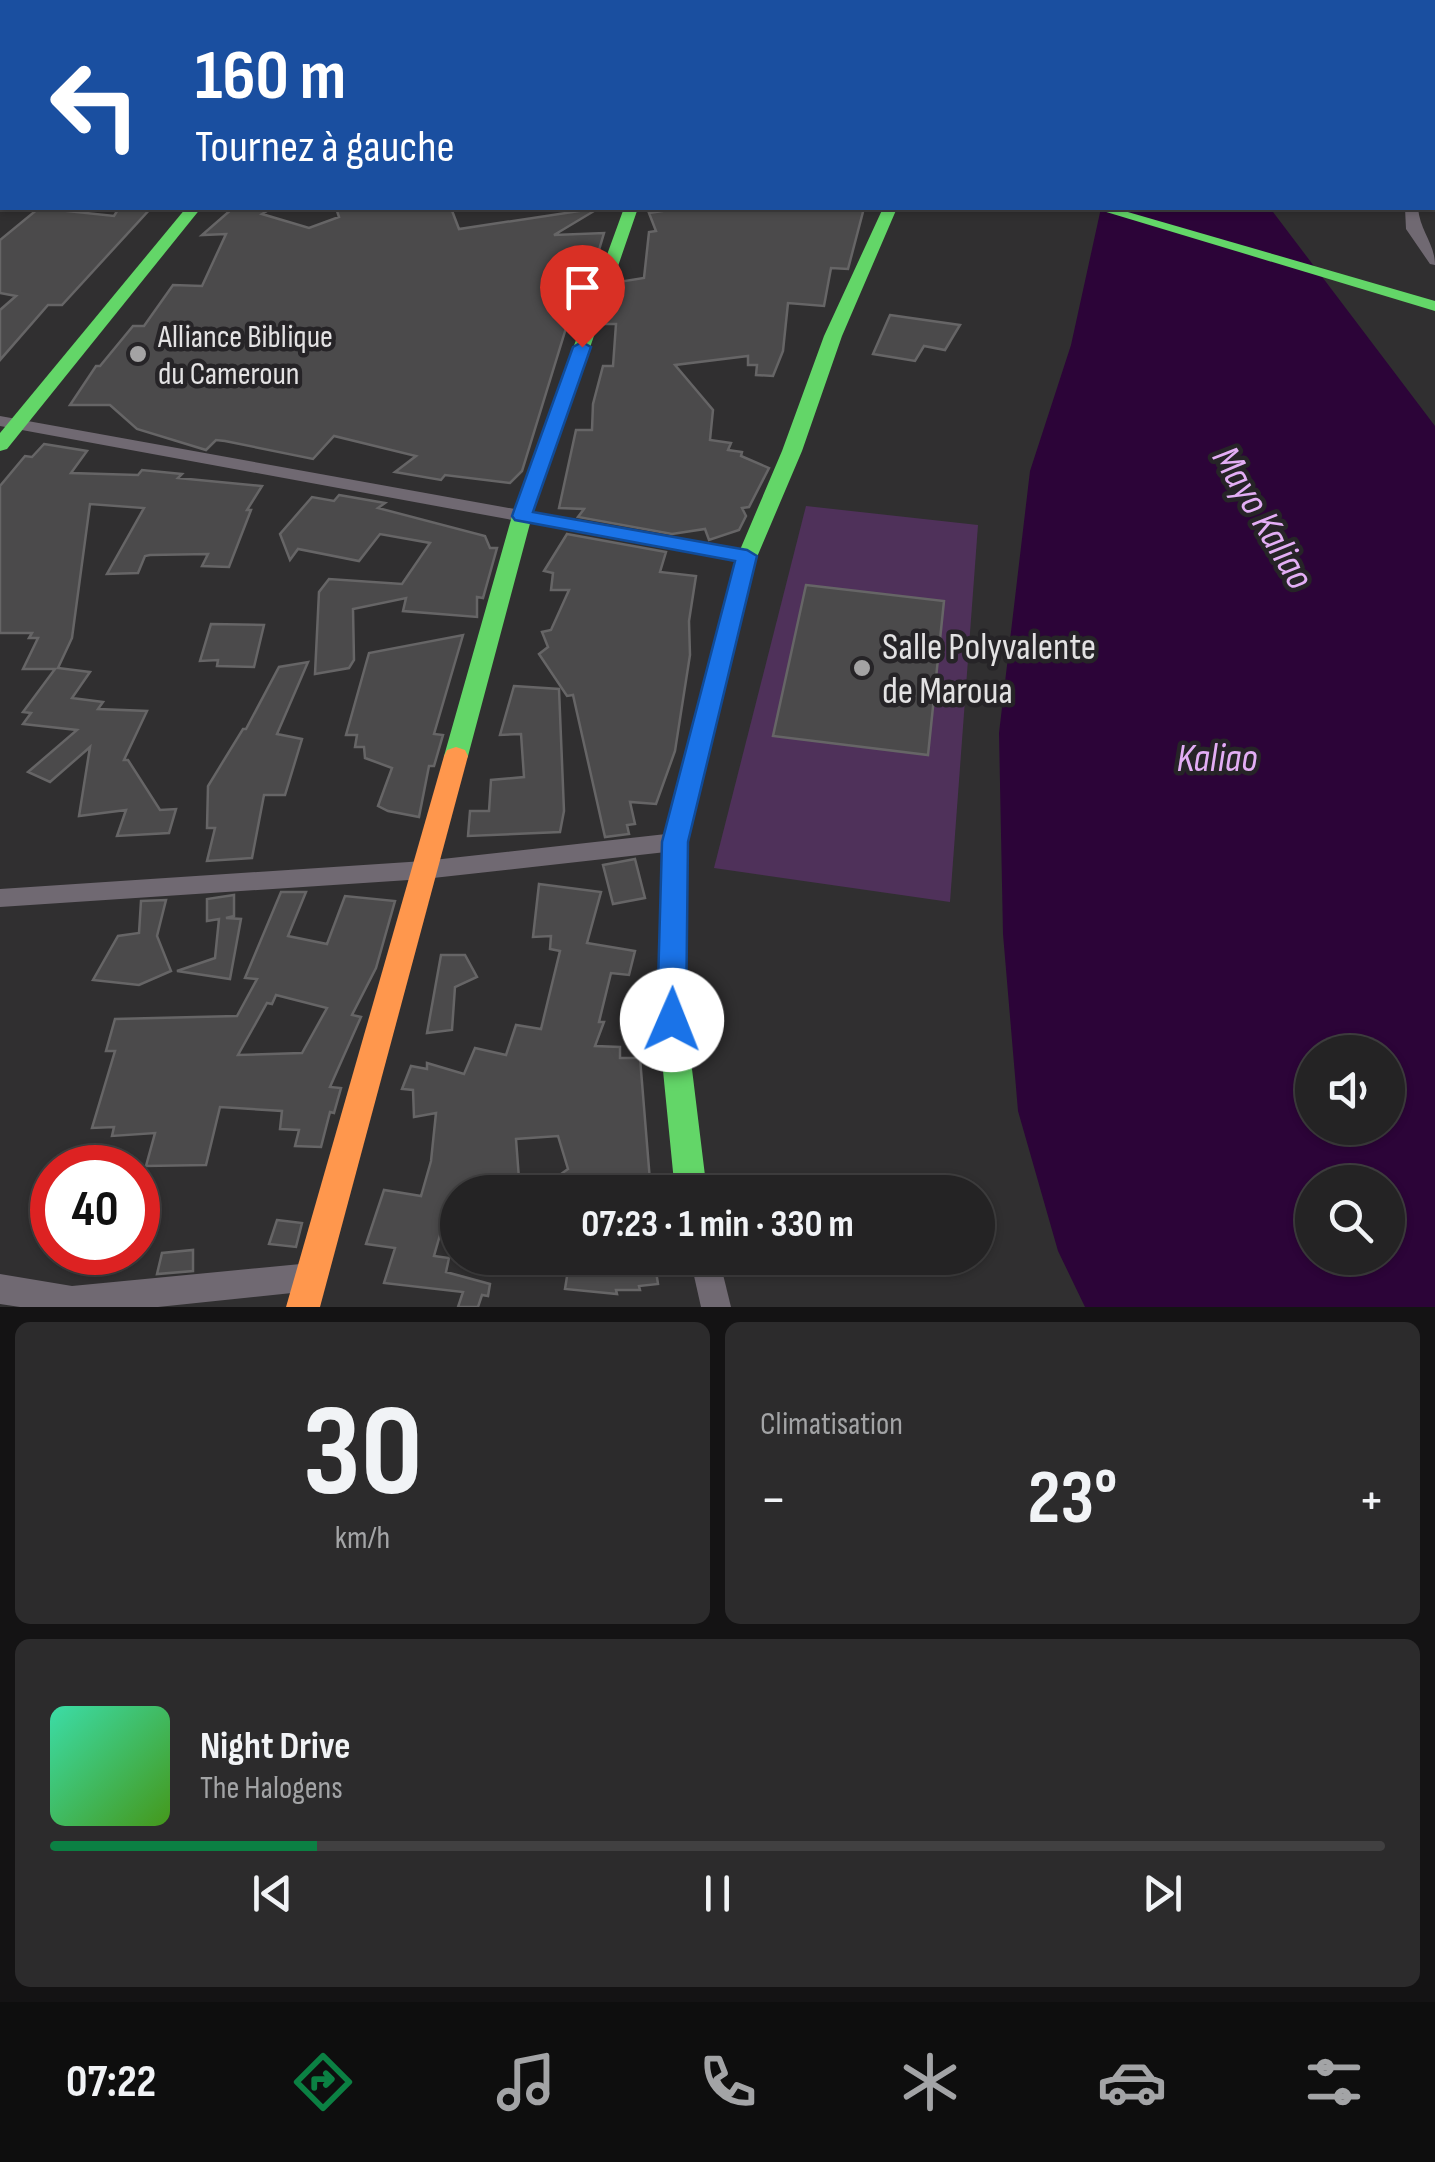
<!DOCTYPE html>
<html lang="fr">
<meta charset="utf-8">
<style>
:root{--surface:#242324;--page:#2c2b2c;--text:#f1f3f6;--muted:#a3a4a6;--line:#414041;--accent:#0b8043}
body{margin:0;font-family:"Sofia Sans Condensed",sans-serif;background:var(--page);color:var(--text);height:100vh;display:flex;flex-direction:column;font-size:38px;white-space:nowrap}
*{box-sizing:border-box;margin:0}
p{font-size:32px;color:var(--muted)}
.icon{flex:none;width:55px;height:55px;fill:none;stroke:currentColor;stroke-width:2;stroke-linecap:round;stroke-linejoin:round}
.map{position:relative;height:1307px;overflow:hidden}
.side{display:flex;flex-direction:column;gap:15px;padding:15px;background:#141314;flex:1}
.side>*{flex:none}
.guide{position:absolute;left:0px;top:0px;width:1435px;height:210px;box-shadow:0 2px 8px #0004,0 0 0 2px var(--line);background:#1a4fa0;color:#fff;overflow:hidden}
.tools{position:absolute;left:1295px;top:1035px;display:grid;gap:20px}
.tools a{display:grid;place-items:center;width:110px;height:110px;border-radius:50%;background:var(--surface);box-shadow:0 2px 8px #0004,0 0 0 2px var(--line);font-size:50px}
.speed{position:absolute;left:30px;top:1145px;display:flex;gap:20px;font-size:50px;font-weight:700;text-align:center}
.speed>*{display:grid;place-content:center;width:130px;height:130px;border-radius:50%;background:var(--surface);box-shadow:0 2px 8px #0004,0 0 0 2px var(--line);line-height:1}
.speed .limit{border:15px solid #d22;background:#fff;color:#111}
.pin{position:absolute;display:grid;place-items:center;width:85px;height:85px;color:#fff;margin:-102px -42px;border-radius:50% 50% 50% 0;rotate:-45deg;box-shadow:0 0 10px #0007}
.pin .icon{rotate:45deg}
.me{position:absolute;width:110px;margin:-55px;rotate:1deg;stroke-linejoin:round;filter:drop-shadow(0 0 8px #0008)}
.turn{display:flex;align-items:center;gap:35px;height:210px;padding:0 30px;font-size:45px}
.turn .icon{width:130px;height:130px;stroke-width:2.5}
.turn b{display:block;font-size:70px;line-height:85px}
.big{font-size:75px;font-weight:700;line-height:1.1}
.side .widget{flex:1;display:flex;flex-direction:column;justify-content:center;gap:15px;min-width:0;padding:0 35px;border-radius:15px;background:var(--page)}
.side .dial{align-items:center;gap:0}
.dial b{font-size:130px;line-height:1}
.song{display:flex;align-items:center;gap:30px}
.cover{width:120px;height:120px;border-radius:15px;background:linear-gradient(135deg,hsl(160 70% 55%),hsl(100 70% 35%))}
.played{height:10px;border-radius:5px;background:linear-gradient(90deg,var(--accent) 20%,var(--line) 20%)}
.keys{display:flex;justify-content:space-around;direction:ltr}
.heat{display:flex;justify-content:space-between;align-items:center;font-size:55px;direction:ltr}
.side .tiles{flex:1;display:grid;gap:15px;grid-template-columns:1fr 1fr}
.widget:last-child{grid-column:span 2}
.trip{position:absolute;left:440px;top:1175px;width:555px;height:100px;border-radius:50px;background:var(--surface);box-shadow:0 2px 8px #0004,0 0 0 2px var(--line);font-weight:700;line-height:100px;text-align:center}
.tabs{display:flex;height:160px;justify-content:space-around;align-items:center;background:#0e0e0e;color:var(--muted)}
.tabs .icon{width:70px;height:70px}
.tabs .selected{color:var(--accent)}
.tabs b{font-size:45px;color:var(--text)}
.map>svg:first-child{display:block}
.green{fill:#4f315a}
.water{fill:#2c0438;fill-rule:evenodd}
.building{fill:#4b4a4b;stroke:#666566;stroke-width:2.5;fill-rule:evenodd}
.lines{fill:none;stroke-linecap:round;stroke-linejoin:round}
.street{fill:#706972;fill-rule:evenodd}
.fast{fill:#63d668;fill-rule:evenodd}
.slow{fill:#ff974d;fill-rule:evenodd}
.jam{fill:#b3261e;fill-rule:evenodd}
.route{fill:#1a73e8;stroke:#114b97;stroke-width:2.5}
.poi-dot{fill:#a4a3a4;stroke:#262427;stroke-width:4}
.labels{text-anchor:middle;stroke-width:9;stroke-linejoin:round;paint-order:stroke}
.far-poi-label{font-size:32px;fill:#e3e2e3;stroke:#262427;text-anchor:start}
.poi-label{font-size:38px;fill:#e3e2e3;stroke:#262427;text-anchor:start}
.water-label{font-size:40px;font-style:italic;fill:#e3aef5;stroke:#262427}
</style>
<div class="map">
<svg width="1435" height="1307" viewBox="0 0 1435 1307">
<rect width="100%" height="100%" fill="#302f30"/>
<polygon class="green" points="806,506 978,525 950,902 714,868"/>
<path class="water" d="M 1101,208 L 1270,208 L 1435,426 L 1435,1307 L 1085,1307 L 1058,1251 L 1018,1111 L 1003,934 L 999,733 L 1030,471 L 1071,345 ZM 1312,1052 L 1388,1052 L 1388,1128 L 1312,1128 ZM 1312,1182 L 1388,1182 L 1388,1258 L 1312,1258 Z"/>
<g class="building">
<polygon points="39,208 114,216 119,208 151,208 62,305 48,305 0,360 0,310 16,296 0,293 0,240"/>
<polygon points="233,208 272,208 262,214 309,228 339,217 336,208 451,208 459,229 599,208 554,235 604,233 584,301 575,299 522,471 510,483 445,475 441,480 395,472 416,456 334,436 313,459 225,441 216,440 206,450 137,429 110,405 70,405 96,366 100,366 133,326 144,326 173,285 202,286 226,234 202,235"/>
<polygon points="682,208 864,208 848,269 831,268 824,306 788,303 783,351 773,376 756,375 757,365 748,365 748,356 675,365 713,410 710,440 731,443 728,450 742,452 741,456 769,468 749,507 742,508 746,516 739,530 709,540 705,529 672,534 578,517 584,509 559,508 576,430 592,430 593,404 603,366 613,366 616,324 604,324 618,282 644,278 649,232 656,231 649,213"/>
<polygon points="890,315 960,325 945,350 924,346 915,361 873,354"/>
<polygon points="44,444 87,451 71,473 138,475 142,470 182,474 178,478 262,486 247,510 251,510 229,567 202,566 208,554 150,555 145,556 138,573 107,574 144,508 90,504 72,638 58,668 90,672 72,698 103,702 98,709 147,711 124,760 128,760 160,810 176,809 169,833 117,836 126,810 79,816 90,747 50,782 28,772 77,730 23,724 31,713 23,712 55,669 23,669 38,638 29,638 32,633 0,633 0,486 25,456 32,457"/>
<polygon points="339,495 385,503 378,508 485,536 490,548 497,548 483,598 477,597 477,617 403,611 406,598 353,609 354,660 349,668 315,674 319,592 329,579 402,584 430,543 380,534 359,561 298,549 290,560 280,534 312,497 334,501"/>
<polygon points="567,534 666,552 660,572 696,576 689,621 690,655 675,751 656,804 630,802 635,824 627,825 629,834 605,837 573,695 567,696 539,654 548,647 542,632 551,630 569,590 551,590 553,573 544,571"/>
<polygon points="806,585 944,601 928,755 773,736"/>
<polygon points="211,624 264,625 254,667 217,666 218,660 200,661"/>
<polygon points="463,635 434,734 443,735 434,766 429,766 419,817 388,811 378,806 392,768 365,758 364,747 355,747 357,735 346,735 369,653"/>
<polygon points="308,662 277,734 302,739 285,795 264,795 252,858 207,861 215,828 207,828 208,786 243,729 246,729 279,667"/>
<polygon points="514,686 559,689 564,811 560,832 468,836 470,811 489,811 491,780 524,777 521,734 500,735"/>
<polygon points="635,859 645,898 613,904 603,865"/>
<polygon points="539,884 601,892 587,943 635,951 629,975 611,973 599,1022 604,1022 595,1046 620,1047 620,1058 640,1058 650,1181 611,1185 588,1192 536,1192 568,1169 558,1136 516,1139 520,1192 458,1192 458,1214 446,1214 434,1256 449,1258 446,1272 490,1284 488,1296 482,1295 478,1307 458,1307 463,1292 384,1283 395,1248 366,1244 384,1190 421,1196 431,1161 436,1113 414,1117 413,1090 402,1089 411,1066 427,1069 427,1063 464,1074 475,1048 506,1055 516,1025 541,1029 560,951 550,949 551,936 533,937"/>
<path d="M 281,892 L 306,892 L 288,936 L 327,944 L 345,896 L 395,901 L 376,968 L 352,1015 L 361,1017 L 330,1087 L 341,1088 L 334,1113 L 330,1112 L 321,1147 L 295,1146 L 299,1130 L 280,1129 L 282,1111 L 220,1107 L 206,1165 L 146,1166 L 155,1133 L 112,1136 L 114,1127 L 92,1128 L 115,1051 L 106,1051 L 115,1019 L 237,1016 L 257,979 L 245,978 ZM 276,995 L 327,1008 L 302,1053 L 238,1055 L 267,1003 L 272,1004 Z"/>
<polygon points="234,895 234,916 226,918 241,919 230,979 177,971 215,958 219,919 207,921 207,899"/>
<polygon points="166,900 157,936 171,971 139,985 93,980 118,936 139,933 141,901"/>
<polygon points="441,955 465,955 477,977 455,987 452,1030 427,1033"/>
<polygon points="277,1220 302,1223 296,1247 269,1244"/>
<polygon points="193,1250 193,1271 157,1274 162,1253"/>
<polygon points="570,1258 634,1264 633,1258 654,1258 658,1284 639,1286 640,1290 616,1290 617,1294 565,1289"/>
</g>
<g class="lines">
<g class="street">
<polygon points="385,0 395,0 396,2 386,2"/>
<polygon points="526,0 536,0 537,2 527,2"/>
<rect x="0" y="36" width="2" height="6"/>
<polygon points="1435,108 1435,116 1432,116 1432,109"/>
<path d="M 1405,208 L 1418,208 C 1420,231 1435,244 1435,265 L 1430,264 L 1406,229 Z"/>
<polygon points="0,416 747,551 756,557 747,563 0,426"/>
<polygon points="675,833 683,836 686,842 683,848 675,851 424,879 0,907 0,889 424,861"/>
<polygon points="690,1258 719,1258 731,1307 701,1307"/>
<polygon points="311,1263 321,1267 326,1277 321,1287 311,1291 158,1307 20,1307 0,1304 0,1274 72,1286"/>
</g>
<g class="fast">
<polygon points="2,33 2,41 0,42 0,34"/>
<polygon points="2,96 2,106 0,107 0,97"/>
<polygon points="186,208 201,208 7,449 0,451 0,433"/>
<polygon points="624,208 638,208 532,516 468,756 465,762 447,762 444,756 512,516"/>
<polygon points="883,208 897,208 842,336 802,451 757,557 688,842 686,1020 707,1192 675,1192 658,1020 662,842 737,557 782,451 824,336"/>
<polygon points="1093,208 1114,208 1435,301 1435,311"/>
</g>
<g class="slow">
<polygon points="312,0 324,0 325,2 314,2"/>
<polygon points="456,747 465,750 468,756 320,1307 286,1307 444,756 447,750"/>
</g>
<polygon class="jam" points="650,0 662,0 663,2 652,2"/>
</g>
<polygon class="route" points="582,342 591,347 533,512 747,550 757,556 688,842 686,1020 682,1029 672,1033 661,1029 657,1020 662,842 735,561 515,520 512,516 573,347"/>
<g class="poi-dot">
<circle cx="138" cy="354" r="10"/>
<circle cx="862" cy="668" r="10"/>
</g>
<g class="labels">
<g class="far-poi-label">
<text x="158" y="347">Alliance Biblique<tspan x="158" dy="37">du Cameroun</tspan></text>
</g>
<g class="poi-label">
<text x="882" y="659">Salle Polyvalente<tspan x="882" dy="44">de Maroua</tspan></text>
</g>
<g class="water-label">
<text transform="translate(1264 517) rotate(59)" y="14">Mayo Kaliao</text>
<text x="1217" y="771">Kaliao</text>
</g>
</g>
</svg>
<div class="tools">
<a><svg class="icon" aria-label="sound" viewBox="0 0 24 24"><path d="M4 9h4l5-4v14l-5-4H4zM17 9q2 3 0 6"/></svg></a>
<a><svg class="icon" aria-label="search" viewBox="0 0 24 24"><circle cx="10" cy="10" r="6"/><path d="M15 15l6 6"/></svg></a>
</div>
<div class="speed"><div class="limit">40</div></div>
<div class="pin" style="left:582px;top:347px;background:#d93025"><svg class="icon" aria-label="arrive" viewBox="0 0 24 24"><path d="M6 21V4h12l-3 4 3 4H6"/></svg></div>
<svg class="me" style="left:672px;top:1020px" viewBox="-20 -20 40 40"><circle r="19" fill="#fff"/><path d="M0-13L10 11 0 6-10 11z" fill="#1a73e8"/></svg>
<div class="trip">07:23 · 1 min · 330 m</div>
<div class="guide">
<div class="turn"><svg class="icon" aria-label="left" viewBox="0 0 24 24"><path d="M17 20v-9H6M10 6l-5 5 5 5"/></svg><div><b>160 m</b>Tournez à gauche</div></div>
</div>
</div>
<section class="side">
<div class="tiles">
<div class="widget dial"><b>30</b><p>km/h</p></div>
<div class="widget"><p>Climatisation</p>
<div class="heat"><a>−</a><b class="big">23°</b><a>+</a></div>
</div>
<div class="widget">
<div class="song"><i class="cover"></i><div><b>Night Drive</b><p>The Halogens</p></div></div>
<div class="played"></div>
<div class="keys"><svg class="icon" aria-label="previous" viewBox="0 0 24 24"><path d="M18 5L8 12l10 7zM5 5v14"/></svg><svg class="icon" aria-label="pause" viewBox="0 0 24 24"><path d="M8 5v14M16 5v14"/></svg><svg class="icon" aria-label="next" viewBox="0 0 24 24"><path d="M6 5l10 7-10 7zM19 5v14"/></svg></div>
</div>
</div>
</section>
<nav class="tabs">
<b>07:22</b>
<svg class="icon selected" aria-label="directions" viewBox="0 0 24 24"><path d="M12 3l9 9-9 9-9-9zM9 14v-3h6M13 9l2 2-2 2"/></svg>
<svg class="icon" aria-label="music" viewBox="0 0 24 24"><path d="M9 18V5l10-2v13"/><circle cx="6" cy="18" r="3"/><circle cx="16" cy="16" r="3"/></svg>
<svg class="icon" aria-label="phone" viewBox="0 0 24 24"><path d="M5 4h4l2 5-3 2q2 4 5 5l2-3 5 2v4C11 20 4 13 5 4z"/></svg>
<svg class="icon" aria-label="climate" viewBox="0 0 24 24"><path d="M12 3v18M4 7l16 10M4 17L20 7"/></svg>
<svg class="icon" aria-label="car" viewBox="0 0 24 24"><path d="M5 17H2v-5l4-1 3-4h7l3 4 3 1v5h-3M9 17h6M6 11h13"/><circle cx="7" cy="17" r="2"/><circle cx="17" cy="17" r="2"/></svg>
<svg class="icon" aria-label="filters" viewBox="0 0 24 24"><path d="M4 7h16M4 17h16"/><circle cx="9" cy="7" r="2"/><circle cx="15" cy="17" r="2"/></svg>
</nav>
